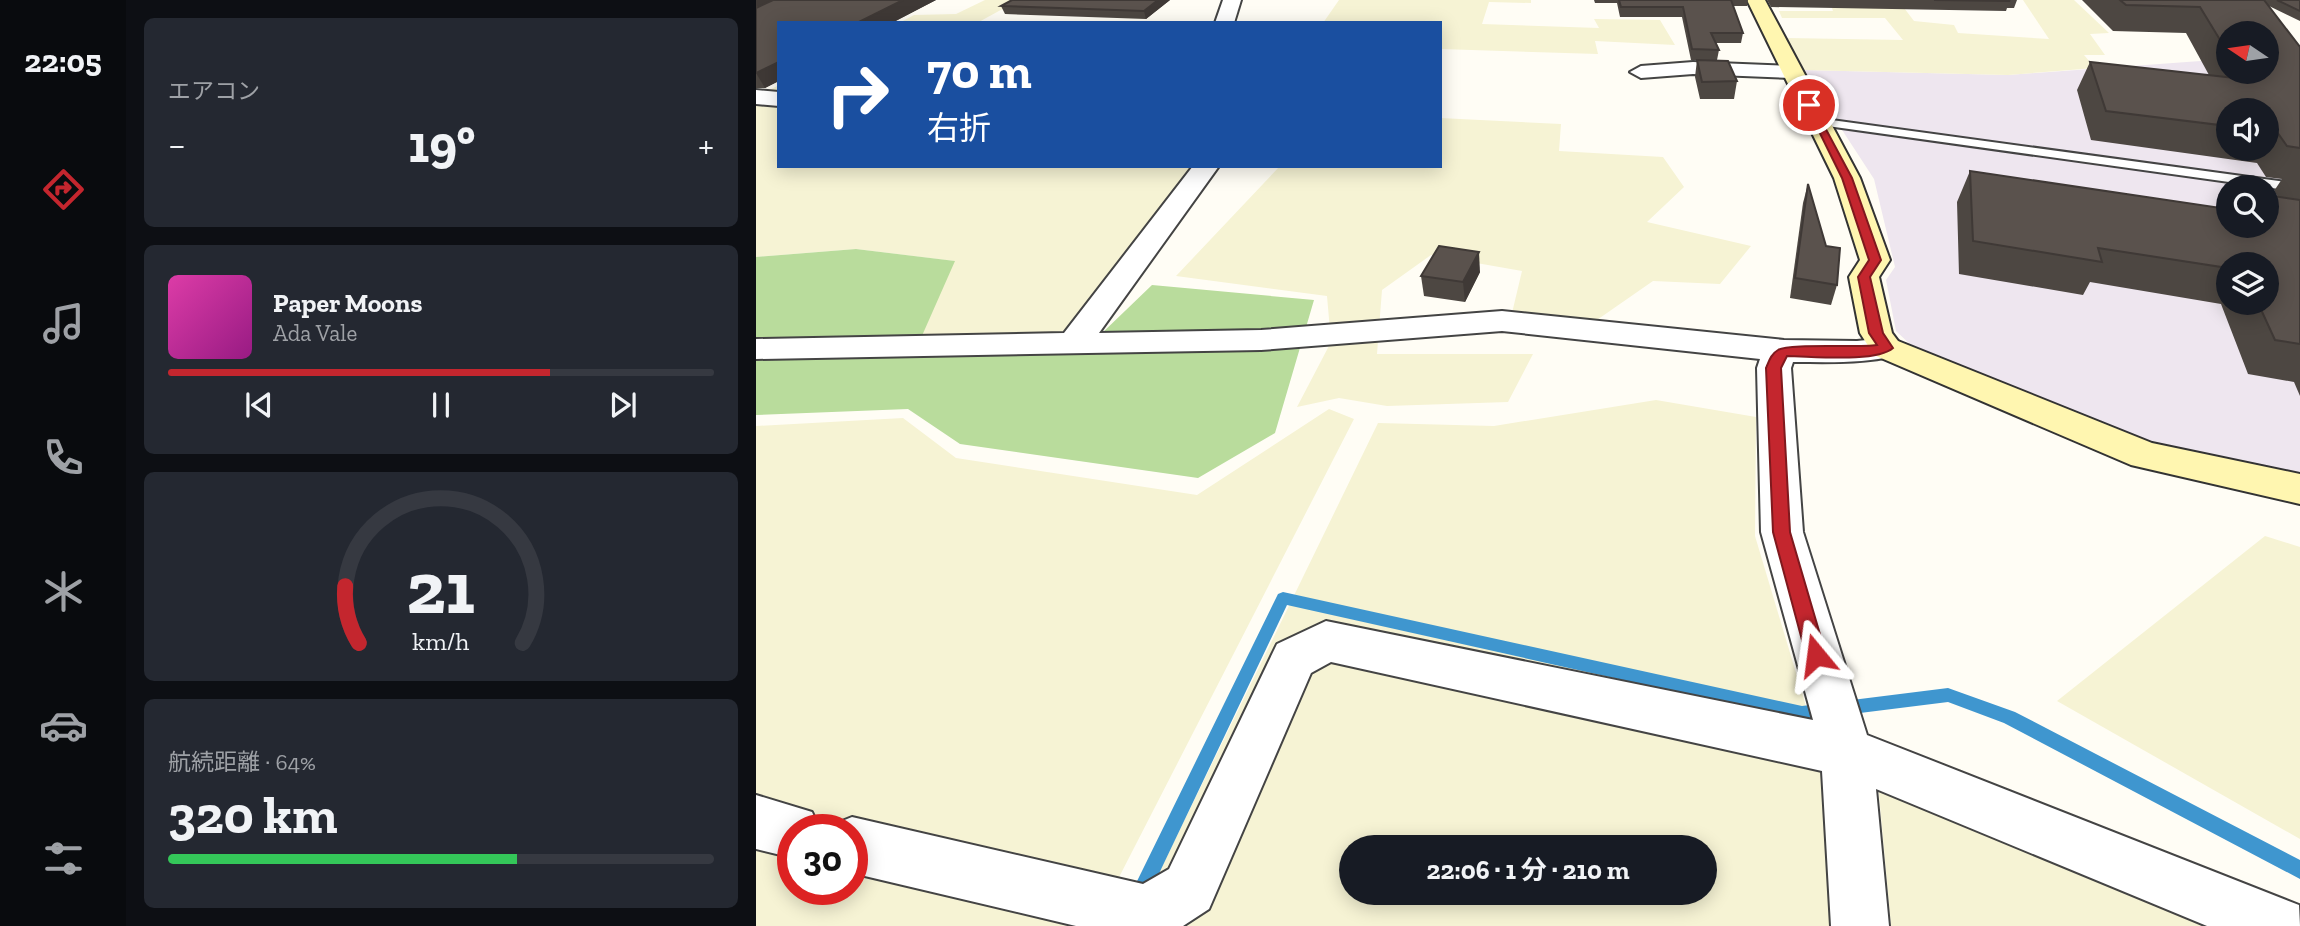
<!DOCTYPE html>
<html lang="ja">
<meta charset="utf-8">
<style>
:root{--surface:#171b24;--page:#242831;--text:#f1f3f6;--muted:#9ea1a6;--line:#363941;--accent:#c4262e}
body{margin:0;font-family:"Zilla Slab","Noto Sans JP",serif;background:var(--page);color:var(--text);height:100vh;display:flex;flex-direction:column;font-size:26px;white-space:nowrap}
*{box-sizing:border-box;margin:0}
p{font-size:23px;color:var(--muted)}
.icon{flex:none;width:38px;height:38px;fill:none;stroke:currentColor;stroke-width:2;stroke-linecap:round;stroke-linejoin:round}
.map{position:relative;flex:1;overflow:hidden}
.details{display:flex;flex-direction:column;gap:18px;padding:18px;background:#0d0f14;width:630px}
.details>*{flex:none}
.guide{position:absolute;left:21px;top:21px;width:665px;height:147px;border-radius:0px;box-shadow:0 4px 18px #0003;background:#1a4fa0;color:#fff;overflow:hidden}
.needle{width:46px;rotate:283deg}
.tools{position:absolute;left:1460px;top:21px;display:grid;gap:14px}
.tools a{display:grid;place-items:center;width:63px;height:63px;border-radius:50%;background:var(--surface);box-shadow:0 4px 18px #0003;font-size:35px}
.speed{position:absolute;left:21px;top:814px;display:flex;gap:14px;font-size:35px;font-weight:700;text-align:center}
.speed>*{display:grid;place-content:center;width:91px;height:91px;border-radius:50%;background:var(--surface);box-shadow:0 4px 18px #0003;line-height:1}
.speed .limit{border:10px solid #d22;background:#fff;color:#111}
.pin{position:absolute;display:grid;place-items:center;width:60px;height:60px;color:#fff;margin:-30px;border:4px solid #fff;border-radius:50%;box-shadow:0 2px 7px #0007}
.me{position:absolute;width:77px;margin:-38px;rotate:344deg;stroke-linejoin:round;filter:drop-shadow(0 0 5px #0008)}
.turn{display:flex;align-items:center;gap:24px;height:147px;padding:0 35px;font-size:32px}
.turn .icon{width:91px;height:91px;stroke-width:2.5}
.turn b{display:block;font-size:49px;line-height:60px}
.big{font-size:52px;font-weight:700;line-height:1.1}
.details .card{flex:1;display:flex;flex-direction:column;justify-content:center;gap:10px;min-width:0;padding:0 24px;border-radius:10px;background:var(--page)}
.details .dial{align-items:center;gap:0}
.dial svg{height:182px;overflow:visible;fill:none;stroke:var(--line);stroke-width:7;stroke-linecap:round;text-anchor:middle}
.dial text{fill:var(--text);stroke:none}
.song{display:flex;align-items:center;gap:21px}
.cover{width:84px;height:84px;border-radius:10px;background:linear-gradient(135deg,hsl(320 70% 55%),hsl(310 70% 35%))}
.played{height:7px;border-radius:4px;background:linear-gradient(90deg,var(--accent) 70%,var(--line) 70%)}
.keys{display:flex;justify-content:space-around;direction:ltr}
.heat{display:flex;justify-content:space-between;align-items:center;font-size:38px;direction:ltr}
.charge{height:10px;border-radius:5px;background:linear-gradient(90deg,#34c759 64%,var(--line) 0)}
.trip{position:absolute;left:583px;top:835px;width:378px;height:70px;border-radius:35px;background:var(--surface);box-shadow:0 4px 18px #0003;font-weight:700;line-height:70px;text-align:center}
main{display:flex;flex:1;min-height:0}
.tabs{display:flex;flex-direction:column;width:126px;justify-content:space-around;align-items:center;background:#090b0e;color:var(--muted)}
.tabs .icon{width:49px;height:49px}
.tabs .current{color:var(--accent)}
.tabs b{font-size:32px;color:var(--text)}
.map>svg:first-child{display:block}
.industrial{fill:#eee6ef;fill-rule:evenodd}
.farmland{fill:#f6f3d4;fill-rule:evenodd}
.forest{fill:#b9dc9c}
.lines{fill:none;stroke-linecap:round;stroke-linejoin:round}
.stream{fill:#3f96cf;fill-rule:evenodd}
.lane-casing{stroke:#444;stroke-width:4}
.street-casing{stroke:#444;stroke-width:4}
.secondary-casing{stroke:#333;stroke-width:4}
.lane{fill:#fff;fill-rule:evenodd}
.street{fill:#fff;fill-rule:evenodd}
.secondary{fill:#fff6b0;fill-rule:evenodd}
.wall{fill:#4d4742;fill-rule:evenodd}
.shaded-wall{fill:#3f3936}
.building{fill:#5a524d;stroke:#3f3936;stroke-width:2}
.route{fill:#c4262e;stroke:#7f191e;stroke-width:2}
</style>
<main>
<nav class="tabs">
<b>22:05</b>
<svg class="icon current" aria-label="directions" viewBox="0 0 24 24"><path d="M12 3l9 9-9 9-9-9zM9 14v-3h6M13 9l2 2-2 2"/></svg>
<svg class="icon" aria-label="music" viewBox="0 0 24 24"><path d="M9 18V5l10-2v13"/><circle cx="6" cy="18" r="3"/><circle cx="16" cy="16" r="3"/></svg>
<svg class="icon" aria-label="phone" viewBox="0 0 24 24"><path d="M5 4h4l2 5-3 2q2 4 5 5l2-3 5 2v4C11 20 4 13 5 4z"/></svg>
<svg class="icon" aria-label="climate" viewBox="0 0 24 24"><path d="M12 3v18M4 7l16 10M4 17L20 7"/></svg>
<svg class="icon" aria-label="car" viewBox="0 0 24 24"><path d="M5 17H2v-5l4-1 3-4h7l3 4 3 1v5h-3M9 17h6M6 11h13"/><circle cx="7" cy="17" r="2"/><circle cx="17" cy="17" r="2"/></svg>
<svg class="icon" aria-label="filters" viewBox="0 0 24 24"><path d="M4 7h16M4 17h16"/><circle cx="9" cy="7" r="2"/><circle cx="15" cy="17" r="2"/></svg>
</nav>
<section class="details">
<div class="card"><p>エアコン</p>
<div class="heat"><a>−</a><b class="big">19°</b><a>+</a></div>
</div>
<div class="card">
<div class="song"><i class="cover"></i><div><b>Paper Moons</b><p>Ada Vale</p></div></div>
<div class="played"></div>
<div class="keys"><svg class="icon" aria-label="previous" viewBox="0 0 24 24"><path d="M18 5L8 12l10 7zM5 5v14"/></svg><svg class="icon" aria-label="pause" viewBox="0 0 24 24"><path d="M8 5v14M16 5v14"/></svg><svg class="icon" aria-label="next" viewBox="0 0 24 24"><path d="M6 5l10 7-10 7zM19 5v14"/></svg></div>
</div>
<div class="card dial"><svg viewBox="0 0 100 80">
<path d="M14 69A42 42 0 1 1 86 69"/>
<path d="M14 69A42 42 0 0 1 8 44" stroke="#c4262e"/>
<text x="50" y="56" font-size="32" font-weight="700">21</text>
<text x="50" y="72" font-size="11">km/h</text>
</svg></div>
<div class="card"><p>航続距離 · 64%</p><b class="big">320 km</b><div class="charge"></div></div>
</section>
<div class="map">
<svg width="1544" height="926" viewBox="0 0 1544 926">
<rect width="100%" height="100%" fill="#fffdf5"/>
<path class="industrial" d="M 1472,59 L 1472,72 L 1510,72 L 1544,65 L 1544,473 L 1395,443 L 1158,348 L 1140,331 L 1130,280 L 1139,267 L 1118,179 L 1047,70 L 1252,75 ZM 1472,110 L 1510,110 L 1510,149 L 1472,149 ZM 1472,187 L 1510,187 L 1510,226 L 1472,226 ZM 1472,264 L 1510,264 L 1510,303 L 1472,303 Z"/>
<g class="farmland">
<polygon points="229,0 263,0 221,23 143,23 158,15 200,14"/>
<polygon points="583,0 775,0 775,3 733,2 726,24 843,28 838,19 904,20 919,45 839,41 842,54 684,49 684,23 567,23"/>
<polygon points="1073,0 1142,0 1158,21 1198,25 1202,33 1293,39 1267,0 1318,0 1353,33 1334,34 1349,55 1328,55 1339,68 1252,75 1047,70 1031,38 1147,40 1129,18 1026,18 1023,11 1077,11"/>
<polygon points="23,85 23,166 439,166 307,336 164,339 198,261 100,249 0,257 0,97"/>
<polygon points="684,118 805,124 803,151 907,157 928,187 891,222 995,246 964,284 897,281 838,322 756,313 766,271 675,255 626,290 621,354 777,354 752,402 631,406 583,398 541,407 575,342 571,296 420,276 524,166 684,166"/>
<path d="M 900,400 L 1000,417 L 999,536 L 1070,773 L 1077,926 L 377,926 L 622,423 L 738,426 ZM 595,847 L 948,847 L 948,892 L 595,892 Z"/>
<path d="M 573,409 L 598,419 L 338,926 L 0,926 L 0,426 L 147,418 L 200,458 L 441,495 ZM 37,830 L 96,830 L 96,889 L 37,889 Z"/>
<polygon points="1509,536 1544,547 1544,839 1301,701"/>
<polygon points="1122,784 1488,926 1135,926"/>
</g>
<polygon class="forest" points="100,249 199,261 165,338 344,335 396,285 558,300 519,433 442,478 204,444 152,409 0,415 0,257"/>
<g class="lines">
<g class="stream">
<polygon points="527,592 1046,706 1070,703 1076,705 1078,710 1076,715 1046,720 531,605 378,926 359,926 522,594"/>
<polygon points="1192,688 1259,712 1544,860 1544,879 1248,723 1192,702 1088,715 1082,713 1080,708 1082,703 1088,701"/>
</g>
<defs>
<polygon id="lane" points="1061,118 1544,184 1544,192 1057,124 1057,120"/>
<g id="street">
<polygon points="467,0 485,0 478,23 459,23"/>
<polygon points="937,62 1035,66 1046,72 1035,78 937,74 885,78 874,72 885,66"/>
<polygon points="0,90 23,92 23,106 0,104"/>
<path d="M 437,166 L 463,166 L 343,333 L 505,330 L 746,311 L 1028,340 L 1101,341 L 1130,338 L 1142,341 L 1147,348 L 1142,355 C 1107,364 1072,362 1037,362 L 1035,368 L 1047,532 L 1111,735 L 1543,905 L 1544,926 L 1451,926 L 1120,789 L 1133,926 L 1075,926 L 1066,771 L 575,662 L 555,673 L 453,909 L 427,926 L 320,926 L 96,873 L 96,830 L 75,830 L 76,825 L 96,817 L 387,884 L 413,869 L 521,644 L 570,621 L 1057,720 L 1005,532 L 1001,368 L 1004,359 L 746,331 L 505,350 L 0,359 L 0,339 L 308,333 Z"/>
<polygon points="0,795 56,812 64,830 37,830 37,858 0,849"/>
</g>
<polygon id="secondary" points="991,0 1009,0 1104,178 1134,260 1123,277 1136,333 1142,341 1396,443 1544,474 1544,504 1375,465 1118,355 1104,333 1093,277 1104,260 1078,178"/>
</defs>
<use href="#lane" class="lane-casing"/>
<use href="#street" class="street-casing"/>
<use href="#secondary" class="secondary-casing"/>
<use href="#lane" class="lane"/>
<use href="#street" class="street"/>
<use href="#secondary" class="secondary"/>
</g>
<g class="wall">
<polygon points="0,0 180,0 9,88 0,88"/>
<polygon points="414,0 390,19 249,14 245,6"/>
<polygon points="838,0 992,0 991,6 977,6 987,33 985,43 959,43 963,50 961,60 981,81 978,99 944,99 939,77 941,60 935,60 926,17 864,17 861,3 839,3"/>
<polygon points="1011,0 1261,0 1258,8 1251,8 1250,11 1015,7"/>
<path d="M 1326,0 L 1544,0 L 1544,21 L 1513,6 L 1544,47 L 1544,396 L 1538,382 L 1492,374 L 1465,304 L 1334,282 L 1327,295 L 1203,274 L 1201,202 L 1214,171 L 1510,226 L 1522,197 L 1518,191 L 1526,179 L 1510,177 L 1501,163 L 1335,140 L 1321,90 L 1334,62 L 1453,75 L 1430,33 L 1357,31 ZM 1472,33 L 1510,72 L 1472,72 ZM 1472,110 L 1510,110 L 1510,149 L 1472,149 ZM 1472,264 L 1510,264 L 1510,303 L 1472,303 Z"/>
<polygon points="1052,184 1081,285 1075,305 1034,298 1047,203"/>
<polygon points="724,272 709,302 668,296 665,276"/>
</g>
<g class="shaded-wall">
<polygon points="0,0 18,0 0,7"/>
<polygon points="147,0 180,0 136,23 101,23"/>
<polygon points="402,0 414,0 390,19 388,11"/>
<polygon points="23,62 23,81 9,88 0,73"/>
<polygon points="723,252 724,272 709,302 707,282"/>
</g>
<g class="building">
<polygon points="17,0 147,0 101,23 23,23 23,62 0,73 0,8"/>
<polygon points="256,0 402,0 388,11 245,6"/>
<polygon points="863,0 975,0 987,33 955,33 963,50 936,49 927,7 865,7"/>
<polygon points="1178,0 1252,0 1254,1"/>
<polygon points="1364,0 1508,0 1544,47 1544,148 1531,146 1521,132 1510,131 1510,110 1472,110 1472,126 1350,111 1334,62 1488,79 1483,72 1510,72 1510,33 1472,33 1472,53 1444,7 1370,5"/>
<polygon points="1521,0 1544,0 1544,11"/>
<polygon points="941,60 972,61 981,81 946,82"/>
<polygon points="1214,171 1472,209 1472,226 1510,226 1510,195 1544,200 1544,344 1519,340 1502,303 1510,303 1510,264 1472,264 1472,268 1342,248 1346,262 1217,241"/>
<polygon points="1052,184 1070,246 1084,248 1081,285 1039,278"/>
<polygon points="683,246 723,252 707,282 665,276"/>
</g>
<path class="route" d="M 1049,103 L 1057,105 L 1096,178 L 1125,260 L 1114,277 L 1127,333 L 1137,348 C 1120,363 1055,356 1031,356 L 1025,368 L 1034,532 L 1070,655 L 1067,661 L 1060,663 L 1053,661 L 1050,655 L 1017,532 L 1010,368 C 1013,361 1015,354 1022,350 C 1032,343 1102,348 1121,345 L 1113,333 L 1102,277 L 1113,260 L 1086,178 Z"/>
</svg>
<div class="tools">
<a><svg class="needle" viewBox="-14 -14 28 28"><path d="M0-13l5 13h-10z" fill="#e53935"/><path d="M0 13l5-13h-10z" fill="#9ea1a6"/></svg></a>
<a><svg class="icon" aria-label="sound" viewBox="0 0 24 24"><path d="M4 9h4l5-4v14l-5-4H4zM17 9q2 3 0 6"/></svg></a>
<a><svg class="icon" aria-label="search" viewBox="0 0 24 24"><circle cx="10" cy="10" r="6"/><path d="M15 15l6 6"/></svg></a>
<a><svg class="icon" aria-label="layers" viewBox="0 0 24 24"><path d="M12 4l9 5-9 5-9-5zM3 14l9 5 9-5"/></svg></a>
</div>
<div class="speed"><div class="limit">30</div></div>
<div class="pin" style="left:1053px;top:105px;background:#d93025"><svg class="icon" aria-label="arrive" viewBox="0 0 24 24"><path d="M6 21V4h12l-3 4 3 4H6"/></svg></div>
<svg class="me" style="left:1060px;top:655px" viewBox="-20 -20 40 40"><path d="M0-17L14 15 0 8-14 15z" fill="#c4262e" stroke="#fff" stroke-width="4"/></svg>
<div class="trip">22:06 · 1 分 · 210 m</div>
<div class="guide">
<div class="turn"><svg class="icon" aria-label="right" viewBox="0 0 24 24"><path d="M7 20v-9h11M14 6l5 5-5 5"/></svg><div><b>70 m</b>右折</div></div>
</div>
</div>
</main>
